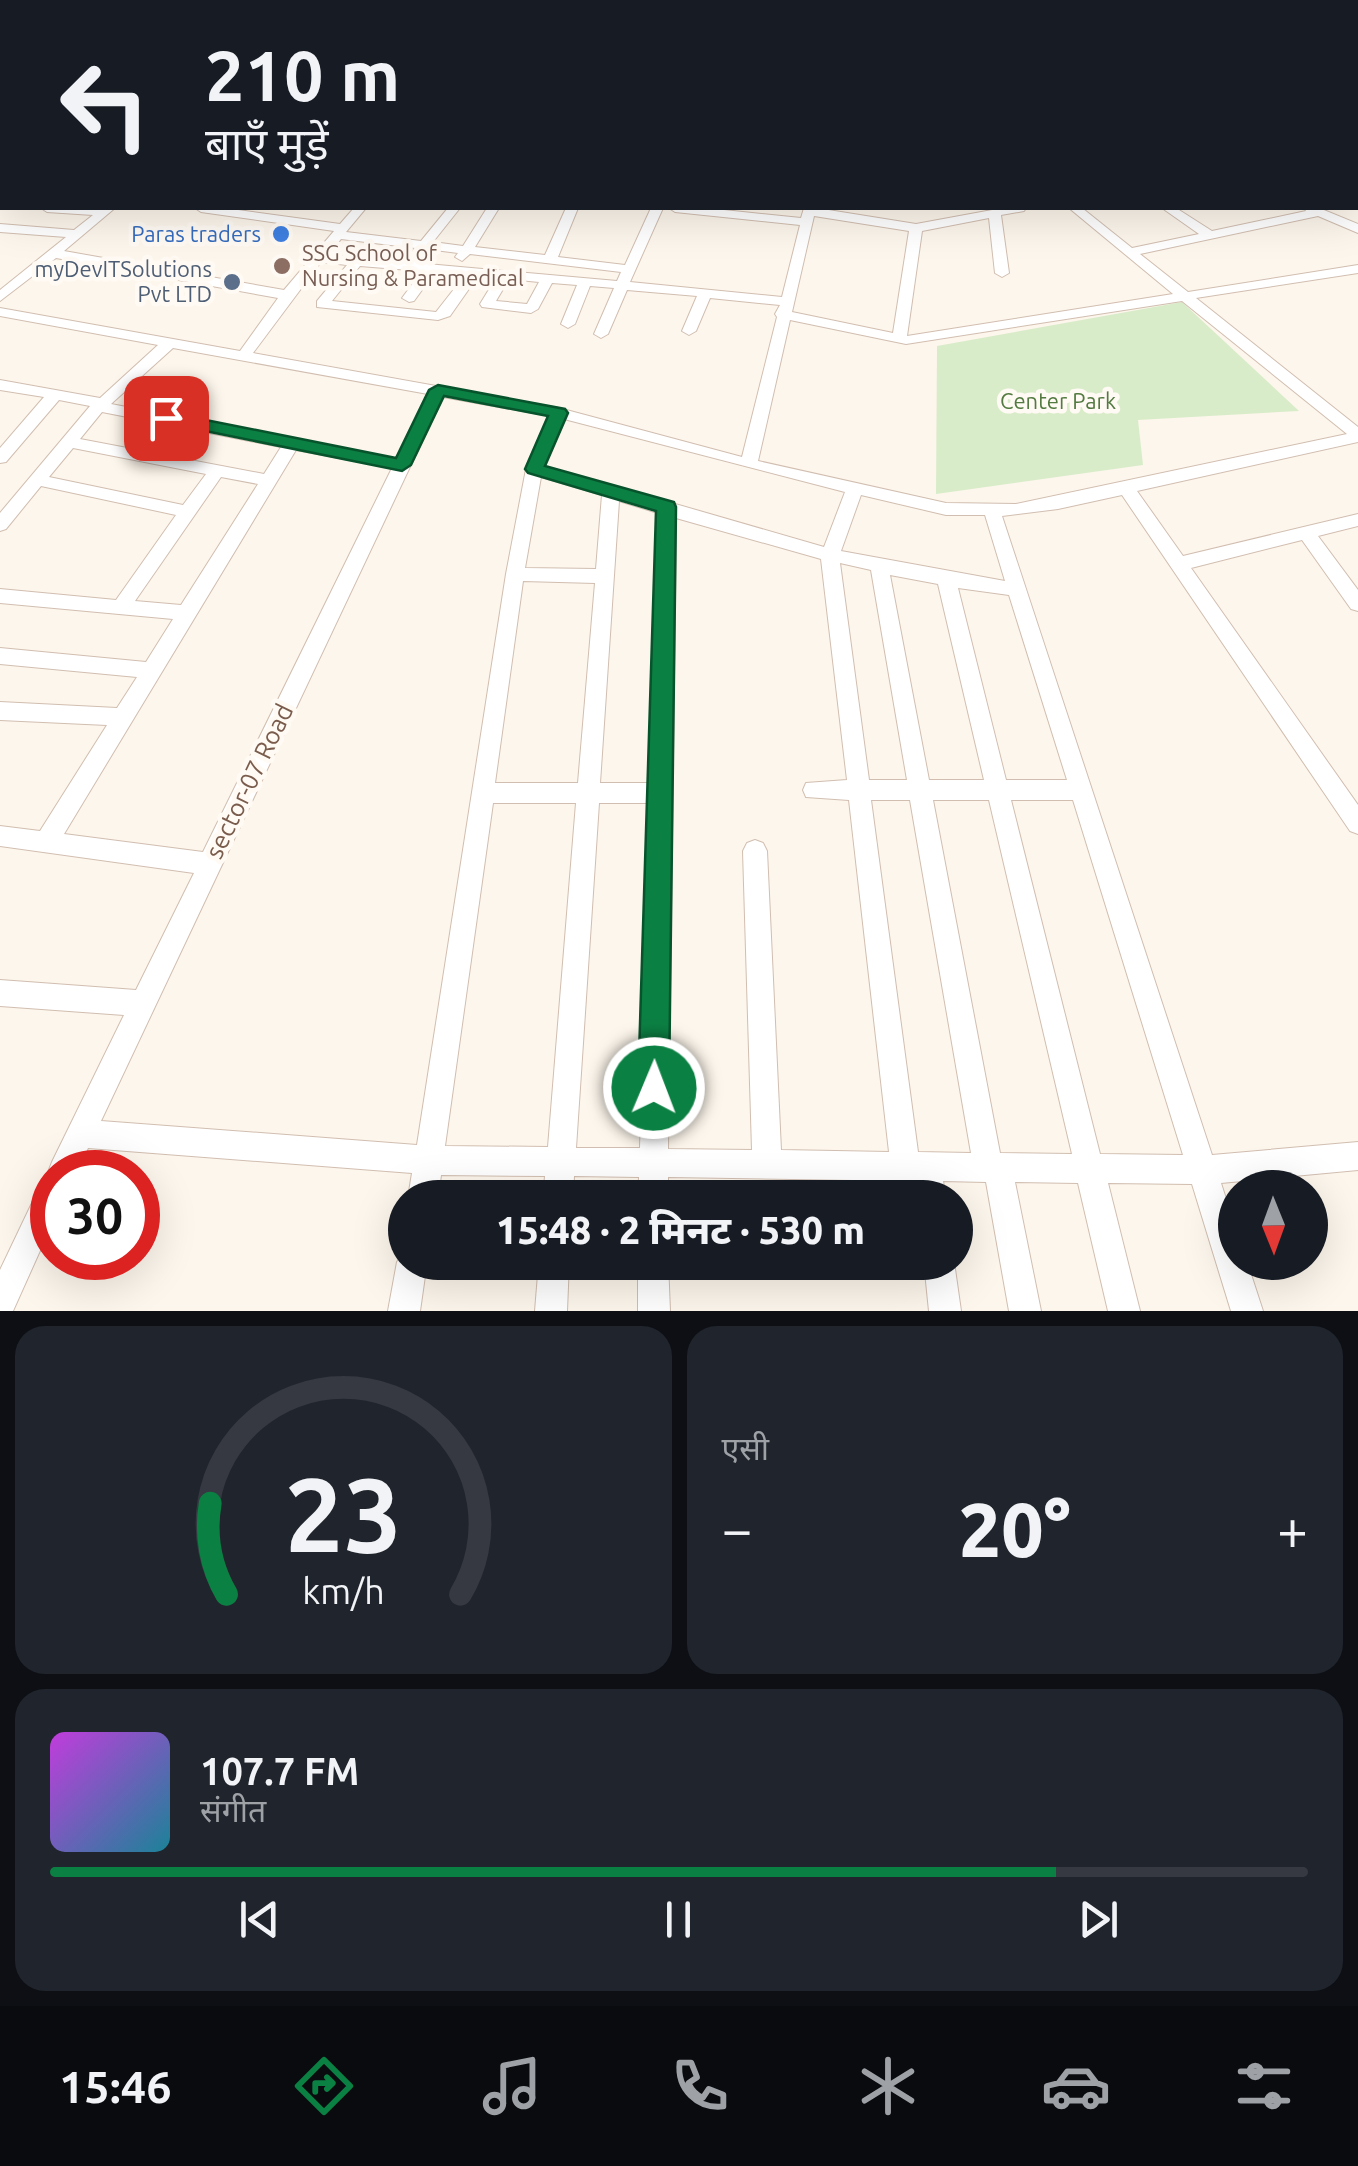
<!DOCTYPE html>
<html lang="hi">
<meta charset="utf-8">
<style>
:root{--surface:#171b24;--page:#20242c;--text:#f1f3f6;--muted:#9ea1a6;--line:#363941;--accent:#0b8043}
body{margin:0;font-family:Ubuntu,"Noto Sans Devanagari",sans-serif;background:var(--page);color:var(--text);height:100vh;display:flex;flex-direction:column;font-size:38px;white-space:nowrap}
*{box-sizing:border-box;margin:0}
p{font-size:32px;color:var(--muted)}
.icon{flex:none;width:55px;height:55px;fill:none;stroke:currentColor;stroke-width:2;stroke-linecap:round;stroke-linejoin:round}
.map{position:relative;height:1311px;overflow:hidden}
.details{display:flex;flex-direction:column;gap:15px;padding:15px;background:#0d0f14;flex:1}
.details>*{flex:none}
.guide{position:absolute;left:0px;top:0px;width:1360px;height:210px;box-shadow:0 10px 40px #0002;background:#171b24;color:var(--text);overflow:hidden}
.needle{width:65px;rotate:179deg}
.buttons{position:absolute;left:1218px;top:1170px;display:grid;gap:20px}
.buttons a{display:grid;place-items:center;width:110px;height:110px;border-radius:50%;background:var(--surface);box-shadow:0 10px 40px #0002;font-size:50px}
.speed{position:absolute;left:30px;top:1150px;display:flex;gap:20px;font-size:50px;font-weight:700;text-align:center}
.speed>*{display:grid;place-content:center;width:130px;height:130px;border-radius:50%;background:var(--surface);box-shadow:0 10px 40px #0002;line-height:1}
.speed .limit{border:15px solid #d22;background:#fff;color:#111}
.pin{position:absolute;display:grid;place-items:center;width:85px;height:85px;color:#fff;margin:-42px;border-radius:20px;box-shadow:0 5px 15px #0006}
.me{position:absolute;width:110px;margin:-55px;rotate:1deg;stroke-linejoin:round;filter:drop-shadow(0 0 8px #0008)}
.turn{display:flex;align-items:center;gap:35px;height:210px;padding:0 40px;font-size:45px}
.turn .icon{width:130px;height:130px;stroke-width:2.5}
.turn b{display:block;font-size:70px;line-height:85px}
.big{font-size:75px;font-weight:800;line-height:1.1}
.details .widget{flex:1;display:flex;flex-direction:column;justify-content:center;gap:15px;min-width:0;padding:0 35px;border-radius:30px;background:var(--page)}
.details .dial{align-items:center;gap:0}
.dial svg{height:260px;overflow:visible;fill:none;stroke:var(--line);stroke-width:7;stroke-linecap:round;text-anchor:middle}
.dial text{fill:var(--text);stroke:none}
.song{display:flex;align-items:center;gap:30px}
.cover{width:120px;height:120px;border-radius:15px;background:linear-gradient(135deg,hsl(290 70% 55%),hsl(190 70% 35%))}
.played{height:10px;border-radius:5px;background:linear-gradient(90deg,var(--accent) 80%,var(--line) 80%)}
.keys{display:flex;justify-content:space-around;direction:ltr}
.heat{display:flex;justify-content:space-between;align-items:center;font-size:55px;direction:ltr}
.details .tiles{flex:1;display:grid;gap:15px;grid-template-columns:1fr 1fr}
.widget:last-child{grid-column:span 2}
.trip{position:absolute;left:388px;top:1180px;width:585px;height:100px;border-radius:50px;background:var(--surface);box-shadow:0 10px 40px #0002;font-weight:800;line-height:100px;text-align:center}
.tab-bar{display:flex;height:160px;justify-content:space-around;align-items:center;background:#090b0e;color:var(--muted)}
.tab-bar .icon{width:70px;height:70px}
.tab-bar .selected{color:var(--accent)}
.tab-bar b{font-size:45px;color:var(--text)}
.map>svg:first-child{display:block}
.green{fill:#d8ecc9}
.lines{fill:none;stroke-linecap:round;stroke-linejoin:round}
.minor-casing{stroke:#d1beb0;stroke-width:2}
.primary-casing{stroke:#dad1cd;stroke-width:2}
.minor{fill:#fff;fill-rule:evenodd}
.primary{fill:#fbd9a5;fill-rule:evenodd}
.route{fill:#0b8043;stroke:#07532c;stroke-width:2.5}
.shop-dot{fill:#3f7fe0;stroke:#fffaf3;stroke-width:4}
.education-dot{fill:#8d6e63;stroke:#fffaf3;stroke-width:4}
.service-dot{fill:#5c6f8a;stroke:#fffaf3;stroke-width:4}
.labels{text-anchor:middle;stroke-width:9;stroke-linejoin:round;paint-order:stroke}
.far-shop-label{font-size:22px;fill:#366cbe;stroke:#fffaf3;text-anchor:end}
.far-education-label{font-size:22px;fill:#785e54;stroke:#fffaf3;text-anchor:start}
.far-service-label{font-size:22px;fill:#4e5e75;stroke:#fffaf3;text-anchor:end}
.far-park-label{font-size:22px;fill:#537a41;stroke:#fffaf3}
.street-label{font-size:25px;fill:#7a5c4d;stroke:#fffaf3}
</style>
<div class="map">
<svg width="1358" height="1311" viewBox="0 0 1358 1311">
<rect width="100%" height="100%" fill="#fdf6ec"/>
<polygon class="green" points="1182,302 1299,411 1138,420 1143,465 936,494 937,346"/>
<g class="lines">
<defs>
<g id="minor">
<polygon points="0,0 128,0 128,1 0,4"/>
<polygon points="575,0 626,0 628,2 579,2"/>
<polygon points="1150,0 1159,0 1160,2 1152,2"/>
<polygon points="1306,0 1315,0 1316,2 1308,2"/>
<polygon points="2,16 2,22 0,23 0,17"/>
<polygon points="2,32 2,39 0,40 0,33"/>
<polygon points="2,73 2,79 0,80 0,74"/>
<rect x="0" y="169" width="2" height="6"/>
<polygon points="2,195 2,204 0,205 0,196"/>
<path d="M 41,208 L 115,208 L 64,251 L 284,290 L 334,231 L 201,212 L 195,208 L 224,208 L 340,224 L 354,208 L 366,208 L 346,232 L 421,241 L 448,208 L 460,208 L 433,242 L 463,246 L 487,208 L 499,208 L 475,247 L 545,255 L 566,208 L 578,208 L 558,257 L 625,265 L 651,208 L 663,208 L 630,282 L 782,297 L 800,225 L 675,212 L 669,208 L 705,208 L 801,218 L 804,208 L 816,208 L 916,224 L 1003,208 L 1026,208 L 1024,211 L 1001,215 L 1009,273 L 1002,277 L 995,273 L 989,218 L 922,231 L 907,336 L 1173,294 L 1069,208 L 1082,208 L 1132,248 L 1199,234 L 1162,208 L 1176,208 L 1212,231 L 1306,211 L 1304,208 L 1319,208 L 1358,224 L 1358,233 L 1318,216 L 1140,254 L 1188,292 L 1358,265 L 1358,273 L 1196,298 L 1358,427 L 1358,442 L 1137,491 L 1183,556 L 1358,514 L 1358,526 L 1318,536 L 1358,590 L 1358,611 L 1351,609 L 1302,540 L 1191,568 L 1358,805 L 1358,834 L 1350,831 L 1122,495 L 1058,509 L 1002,516 L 1212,1155 L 1358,1142 L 1358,1170 L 1221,1183 L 1235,1227 L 1235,1262 L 1247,1262 L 1263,1311 L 1231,1311 L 1192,1184 L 1108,1183 L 1140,1311 L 1108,1311 L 1078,1183 L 1015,1182 L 1041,1311 L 1009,1311 L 986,1182 L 943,1181 L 946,1198 L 916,1198 L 914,1181 L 668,1177 L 668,1198 L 638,1198 L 639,1177 L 574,1176 L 573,1198 L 543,1198 L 545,1176 L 441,1175 L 438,1198 L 408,1198 L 412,1173 L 88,1148 L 77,1172 L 52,1172 L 52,1224 L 13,1311 L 0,1311 L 0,1270 L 42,1182 L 50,1178 L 48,1172 L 52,1162 L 124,1015 L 0,1006 L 0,980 L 136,990 L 194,873 L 0,846 L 0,826 L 40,831 L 107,725 L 0,720 L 0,702 L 117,708 L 137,677 L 0,664 L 0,648 L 146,662 L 173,619 L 0,603 L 0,589 L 116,600 L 176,515 L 41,486 L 6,529 L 0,531 L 0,513 L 90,406 L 59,400 L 6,462 L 0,463 L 0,448 L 44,397 L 0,390 L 0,380 L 100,398 L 158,345 L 0,316 L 0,308 L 240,351 L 278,298 L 56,258 L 0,301 L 0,290 L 66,237 L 0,232 L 0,224 L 74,230 L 93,215 L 47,212 ZM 814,216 L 909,231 L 893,333 L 792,312 ZM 341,239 L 415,248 L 404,262 L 328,255 ZM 427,249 L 458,253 L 455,257 L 462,261 L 470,254 L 621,272 L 617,281 L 416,263 ZM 321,262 L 347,265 L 317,301 L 317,307 L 438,320 L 450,316 L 478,276 L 496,278 L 480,304 L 482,307 L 531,313 L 538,309 L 552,283 L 577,285 L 561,324 L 568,328 L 575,324 L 590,286 L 614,288 L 594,334 L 601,338 L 608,334 L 627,290 L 697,296 L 682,331 L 689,335 L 696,331 L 710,298 L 780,305 L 775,314 L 777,317 L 742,457 L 559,408 L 253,353 ZM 360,266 L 422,271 L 402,298 L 409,302 L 414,301 L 435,272 L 465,275 L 436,312 L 332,301 ZM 509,279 L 539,282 L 527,304 L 496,301 ZM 1182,301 L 1347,434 L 1016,504 L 946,503 L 758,461 L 790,320 L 906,344 ZM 173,348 L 428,394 L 397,459 L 111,404 ZM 443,397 L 550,416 L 526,469 L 506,574 L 417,1145 L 101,1121 ZM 102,412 L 281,447 L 264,474 L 80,439 ZM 564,419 L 845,492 L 824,547 L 544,466 ZM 73,448 L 206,474 L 183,505 L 49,477 ZM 296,450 L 392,468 L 203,852 L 64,834 ZM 221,477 L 258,484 L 181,605 L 135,601 ZM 541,477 L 602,495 L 596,569 L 525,568 ZM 861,495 L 946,515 L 985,515 L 1005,581 L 841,551 ZM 619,501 L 658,513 L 650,783 L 600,783 ZM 676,518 L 821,559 L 847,780 L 806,783 L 803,790 L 806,797 L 849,800 L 889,1152 L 781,1150 L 767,851 L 763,843 L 755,840 L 747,843 L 743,851 L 752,1150 L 668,1149 ZM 840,563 L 871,570 L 907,780 L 869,780 ZM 890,575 L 938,584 L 984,780 L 929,780 ZM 523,581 L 595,583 L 578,783 L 495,783 ZM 958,588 L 1009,595 L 1067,780 L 1006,780 ZM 871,800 L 910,800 L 971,1153 L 918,1152 ZM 933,800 L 989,800 L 1072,1154 L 1000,1153 ZM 1011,800 L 1073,800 L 1183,1155 L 1100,1154 ZM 493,803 L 576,803 L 548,1147 L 445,1146 ZM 599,803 L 650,803 L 640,1148 L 576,1148 Z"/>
<polygon points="405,1250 405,1262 427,1262 420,1311 388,1311 397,1262"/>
<polygon points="539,1262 569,1262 567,1311 535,1311"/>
<polygon points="638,1262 668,1262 670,1311 638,1311"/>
<polygon points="924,1262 954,1262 961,1311 929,1311"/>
</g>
<polygon id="primary" points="901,0 923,0 925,2 903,2"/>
</defs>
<use href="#minor" class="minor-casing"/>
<use href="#primary" class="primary-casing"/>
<use href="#minor" class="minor"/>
<use href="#primary" class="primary"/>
</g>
<polygon class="route" points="438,385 565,409 568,413 545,466 674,502 676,507 669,1088 665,1100 654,1104 643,1100 638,1088 656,511 528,473 525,469 548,416 444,396 411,465 402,471 166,423 157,418 166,412 396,458 429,390"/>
<circle class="shop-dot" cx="281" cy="234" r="10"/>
<circle class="education-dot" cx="282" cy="266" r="10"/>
<circle class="service-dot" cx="232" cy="282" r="10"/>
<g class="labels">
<g class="far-shop-label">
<text x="261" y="242">Paras traders</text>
</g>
<g class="far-education-label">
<text x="302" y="261">SSG School of<tspan x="302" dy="25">Nursing &amp; Paramedical</tspan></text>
</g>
<g class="far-service-label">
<text x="212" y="277">myDevITSolutions<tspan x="212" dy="25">Pvt LTD</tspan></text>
</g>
<g class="far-park-label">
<text x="1058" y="409">Center Park</text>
</g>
<g class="street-label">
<text transform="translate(249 781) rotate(-64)" y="9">sector-07 Road</text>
</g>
</g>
</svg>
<div class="buttons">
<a><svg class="needle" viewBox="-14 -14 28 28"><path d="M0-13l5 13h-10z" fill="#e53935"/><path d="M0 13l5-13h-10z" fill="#9ea1a6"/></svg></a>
</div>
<div class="speed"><div class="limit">30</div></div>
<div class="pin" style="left:166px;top:418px;background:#d93025"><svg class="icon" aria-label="arrive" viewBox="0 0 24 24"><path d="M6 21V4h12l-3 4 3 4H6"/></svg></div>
<svg class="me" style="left:654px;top:1088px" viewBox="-20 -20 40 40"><circle r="17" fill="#0b8043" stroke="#fff" stroke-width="3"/><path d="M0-11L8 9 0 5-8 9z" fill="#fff"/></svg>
<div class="trip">15:48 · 2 मिनट · 530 m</div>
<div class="guide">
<div class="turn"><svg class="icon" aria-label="left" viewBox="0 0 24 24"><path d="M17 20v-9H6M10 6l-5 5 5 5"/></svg><div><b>210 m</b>बाएँ मुड़ें</div></div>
</div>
</div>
<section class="details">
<div class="tiles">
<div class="widget dial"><svg viewBox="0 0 100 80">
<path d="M14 69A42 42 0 1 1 86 69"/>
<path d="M14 69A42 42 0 0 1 9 41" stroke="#0b8043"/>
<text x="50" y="56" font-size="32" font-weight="700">23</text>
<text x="50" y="72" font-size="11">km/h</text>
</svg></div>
<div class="widget"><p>एसी</p>
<div class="heat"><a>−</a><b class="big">20°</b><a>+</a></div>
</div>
<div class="widget">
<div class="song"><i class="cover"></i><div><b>107.7 FM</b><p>संगीत</p></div></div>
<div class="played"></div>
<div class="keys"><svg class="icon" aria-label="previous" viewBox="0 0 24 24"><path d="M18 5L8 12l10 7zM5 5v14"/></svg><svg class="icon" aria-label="pause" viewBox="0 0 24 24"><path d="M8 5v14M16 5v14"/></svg><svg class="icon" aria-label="next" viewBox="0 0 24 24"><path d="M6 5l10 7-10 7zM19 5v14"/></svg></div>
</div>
</div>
</section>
<nav class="tab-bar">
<b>15:46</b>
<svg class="icon selected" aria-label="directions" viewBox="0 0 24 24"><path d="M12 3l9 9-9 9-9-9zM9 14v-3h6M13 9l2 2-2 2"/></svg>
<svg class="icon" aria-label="music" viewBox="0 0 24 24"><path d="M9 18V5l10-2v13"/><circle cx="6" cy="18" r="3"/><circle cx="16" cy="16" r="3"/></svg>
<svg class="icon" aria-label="phone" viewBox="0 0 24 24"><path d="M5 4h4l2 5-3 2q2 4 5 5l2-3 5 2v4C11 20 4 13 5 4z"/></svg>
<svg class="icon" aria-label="climate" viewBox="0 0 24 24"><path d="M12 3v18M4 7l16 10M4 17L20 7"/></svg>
<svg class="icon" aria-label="car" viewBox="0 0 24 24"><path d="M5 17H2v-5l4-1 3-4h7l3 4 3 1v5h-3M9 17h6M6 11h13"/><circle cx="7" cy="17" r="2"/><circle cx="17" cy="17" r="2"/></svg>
<svg class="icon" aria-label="filters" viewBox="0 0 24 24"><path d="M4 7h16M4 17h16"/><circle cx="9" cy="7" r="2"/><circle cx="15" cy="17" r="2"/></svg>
</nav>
